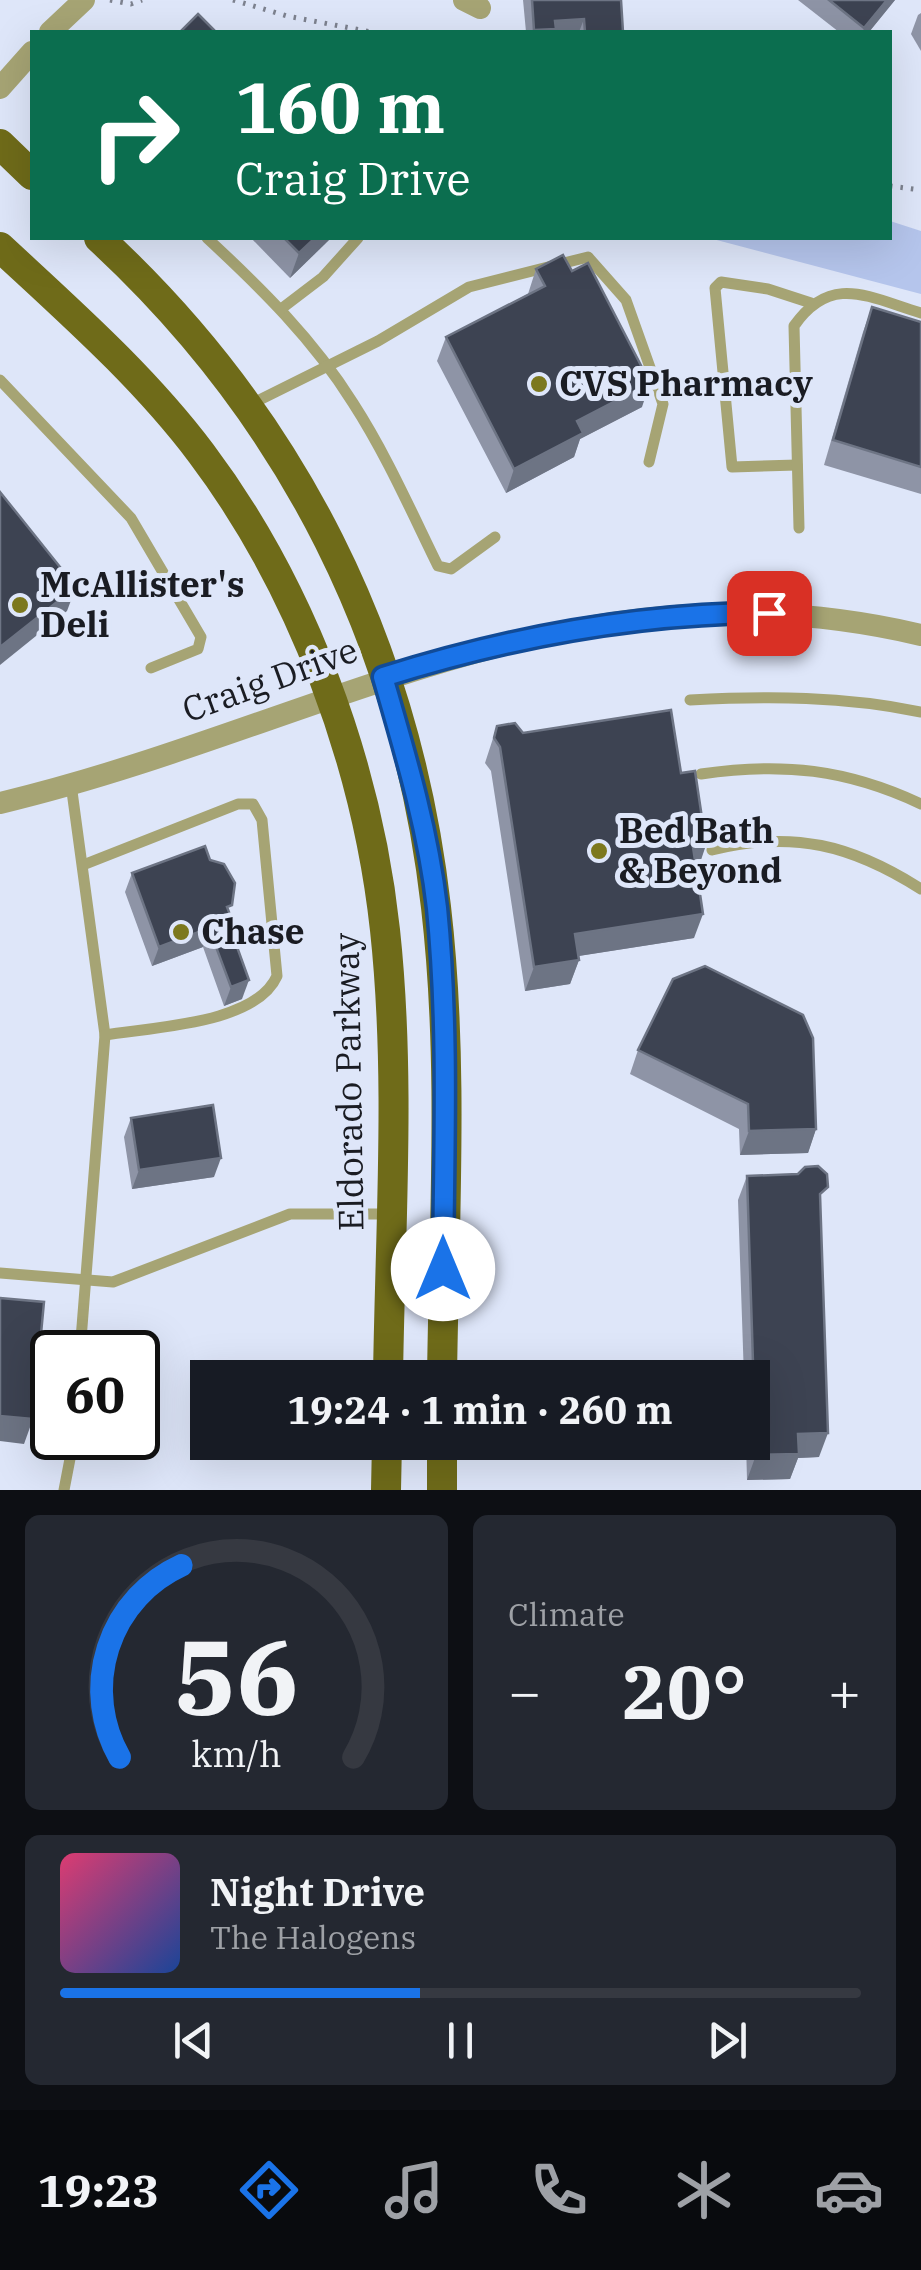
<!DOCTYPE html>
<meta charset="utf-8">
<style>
:root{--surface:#171b24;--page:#242831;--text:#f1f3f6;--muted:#9ea1a6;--line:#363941;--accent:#1a73e8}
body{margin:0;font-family:"IBM Plex Serif",serif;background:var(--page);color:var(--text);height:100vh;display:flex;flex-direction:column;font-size:38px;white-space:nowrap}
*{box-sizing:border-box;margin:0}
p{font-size:32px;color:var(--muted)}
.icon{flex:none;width:55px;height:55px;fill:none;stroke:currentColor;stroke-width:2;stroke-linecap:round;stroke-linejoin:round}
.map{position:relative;height:1490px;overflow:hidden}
.sheet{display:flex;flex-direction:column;gap:25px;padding:25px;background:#0d0f14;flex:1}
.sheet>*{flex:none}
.guide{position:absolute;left:30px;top:30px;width:862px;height:210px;border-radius:0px;box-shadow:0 10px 40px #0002;background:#0b6e4f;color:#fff;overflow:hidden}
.speed{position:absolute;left:30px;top:1330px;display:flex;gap:20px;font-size:50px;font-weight:700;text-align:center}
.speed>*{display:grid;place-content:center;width:130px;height:130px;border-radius:50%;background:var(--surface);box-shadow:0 10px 40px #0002;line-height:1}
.speed .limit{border:5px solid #111;border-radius:15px;background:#fff;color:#111}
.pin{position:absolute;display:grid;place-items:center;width:85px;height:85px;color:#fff;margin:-42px;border-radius:20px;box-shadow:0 5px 15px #0006}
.me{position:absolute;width:110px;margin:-55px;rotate:0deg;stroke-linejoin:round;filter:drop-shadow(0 0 8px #0008)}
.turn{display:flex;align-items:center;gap:35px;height:210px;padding:0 40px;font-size:45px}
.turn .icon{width:130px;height:130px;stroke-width:2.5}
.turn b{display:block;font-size:70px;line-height:85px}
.big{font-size:75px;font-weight:800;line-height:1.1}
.sheet .widget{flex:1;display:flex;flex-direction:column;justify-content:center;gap:15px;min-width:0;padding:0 35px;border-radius:15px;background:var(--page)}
.sheet .dial{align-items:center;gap:0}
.dial svg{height:260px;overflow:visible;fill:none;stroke:var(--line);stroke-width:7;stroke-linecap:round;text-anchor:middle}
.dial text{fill:var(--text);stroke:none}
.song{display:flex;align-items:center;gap:30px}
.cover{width:120px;height:120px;border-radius:15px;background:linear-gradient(135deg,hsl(340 70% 55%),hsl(220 70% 35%))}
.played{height:10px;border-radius:5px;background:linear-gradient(90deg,var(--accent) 45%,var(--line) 45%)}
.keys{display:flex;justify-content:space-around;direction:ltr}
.heat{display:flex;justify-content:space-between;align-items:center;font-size:55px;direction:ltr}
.sheet .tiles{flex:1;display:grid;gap:25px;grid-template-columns:1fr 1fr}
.widget:last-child{grid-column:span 2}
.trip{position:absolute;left:190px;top:1360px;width:580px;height:100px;border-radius:0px;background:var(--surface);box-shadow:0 10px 40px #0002;font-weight:800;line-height:100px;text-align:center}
.tabs{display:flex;height:160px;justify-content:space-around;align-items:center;background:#090b0e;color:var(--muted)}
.tabs .icon{width:70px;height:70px}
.tabs .current{color:var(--accent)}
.tabs b{font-size:45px;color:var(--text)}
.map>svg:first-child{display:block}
.green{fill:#b5c5ec}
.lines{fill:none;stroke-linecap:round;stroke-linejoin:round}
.path{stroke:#7d828f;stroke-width:5;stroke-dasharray:2.5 8;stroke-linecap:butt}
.service{stroke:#a6a474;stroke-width:11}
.minor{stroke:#a6a474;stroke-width:22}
.primary{stroke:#6f6b19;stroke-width:30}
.wall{fill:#8e94a6}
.shaded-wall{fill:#6d7484}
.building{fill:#3d4352;stroke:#6d7484;stroke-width:2.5}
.route-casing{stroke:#114b97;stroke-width:25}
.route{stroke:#1a73e8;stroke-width:18}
.poi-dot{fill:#7c781e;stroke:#dee6f9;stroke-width:4}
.labels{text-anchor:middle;stroke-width:10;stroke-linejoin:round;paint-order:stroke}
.poi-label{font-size:35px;font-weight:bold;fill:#1a1c23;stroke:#dee6f9;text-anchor:start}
.street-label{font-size:35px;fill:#1a1c23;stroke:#dee6f9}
</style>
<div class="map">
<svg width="921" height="1490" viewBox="0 0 921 1490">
<rect width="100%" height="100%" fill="#dee6f9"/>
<polygon class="green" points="890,221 921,231 921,294 709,238 890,238"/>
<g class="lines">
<g class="path">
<polyline points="110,0 131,4 142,0"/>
<polyline points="233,0 287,16 371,32"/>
<polyline points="890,186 921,190"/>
</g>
<g class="service">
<path d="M 207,238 C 261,288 313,339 353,403 C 386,454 411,511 438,566 L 451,569 L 495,537"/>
<polyline points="281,309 323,277 358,238"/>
<polyline points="0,380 131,518 201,637 198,649 151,668"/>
<polyline points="249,405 378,341 469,287 588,257 626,300 663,404 649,462"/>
<polyline points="797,465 732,467 715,288 721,282 768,289 811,303"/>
<path d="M 799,528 L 794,326 C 831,273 868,297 921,313"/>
<path d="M 690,700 C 770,696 843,696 921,712"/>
<path d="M 701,774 C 782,762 847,769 921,804"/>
<polyline points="71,784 105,1035 80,1352"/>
<path d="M 712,850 C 793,830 852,845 921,889"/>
<path d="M 83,865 L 238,804 L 253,804 L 262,820 L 277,976 C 256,1024 153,1027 105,1035"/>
<polyline points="0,1273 113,1282 290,1214 390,1214"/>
<polyline points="64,1490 74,1438"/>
</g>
<g class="minor">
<polyline points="464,0 480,8"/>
<polyline points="50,32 84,0"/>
<polyline points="0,88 32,52"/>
<path d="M 0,803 C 322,726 573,553 921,635"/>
</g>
<g class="primary">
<polyline points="0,144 32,175"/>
<path d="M 99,238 C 293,417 406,644 436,907 C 454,1062 444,1222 442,1378"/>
<path d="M 0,247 C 70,312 144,377 201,453 C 302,587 367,763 385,930 C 401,1078 390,1229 388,1378"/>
<polyline points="386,1490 387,1442"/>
<polyline points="442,1490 442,1442"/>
</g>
</g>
<g class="wall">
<polygon points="523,0 621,0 623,32 526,32"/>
<polygon points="798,0 895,0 869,32 839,32"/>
<polygon points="921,13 921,51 911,34 918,15"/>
<polygon points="251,238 331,238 290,278"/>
<polygon points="536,269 642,407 580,439 574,457 506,493 437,361 446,337 528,294"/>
<polygon points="872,307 921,322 921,494 824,465 863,332"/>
<polygon points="497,726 523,733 698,869 694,938 578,956 579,960 570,984 525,991 491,771 485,763"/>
<polygon points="210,860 229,913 230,927 242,999 224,1006 203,947 152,966 125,892 132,873"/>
<polygon points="638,1050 816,1129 808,1153 740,1155 739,1129 630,1074"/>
<polygon points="131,1118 214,1177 132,1189 124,1137"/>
<polygon points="747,1176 821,1206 819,1457 798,1458 790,1479 747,1480 746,1442 752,1442 752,1378 744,1378 738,1200"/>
</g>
<g class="shaded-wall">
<polygon points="887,0 895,0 869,32 863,32 864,28"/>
<polygon points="584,19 579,32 533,32 534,30 555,21"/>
<polygon points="315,238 331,238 290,278 299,253"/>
<polygon points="650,383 642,407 580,439 574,457 506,493 514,469 577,421"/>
<polygon points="76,587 67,611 0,665 0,647"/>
<polygon points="706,845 698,869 684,871 693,847"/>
<polygon points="703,914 694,938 566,958 575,934"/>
<polygon points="209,928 203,947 152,966 159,947"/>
<polygon points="579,960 570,984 525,991 534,967"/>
<polygon points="249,980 242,999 224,1006 231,987"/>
<polygon points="816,1129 808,1153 740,1155 749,1131"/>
<polygon points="221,1158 214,1177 132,1189 139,1170"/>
<polygon points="0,1416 33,1419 24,1444 0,1441"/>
<polygon points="828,1433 819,1457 798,1458 790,1479 747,1480 756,1455 798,1434"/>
</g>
<g class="building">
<polygon points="532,0 621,0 623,32 585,32 584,19 555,21 556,29 534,30"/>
<polygon points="829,0 887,0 864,28"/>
<polygon points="198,14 216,32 180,32"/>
<polygon points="284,238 315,238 299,253"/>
<polygon points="563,255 572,271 588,263 650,383 577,421 583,433 514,469 446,337 545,286 536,269"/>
<polygon points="872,307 921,322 921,467 833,440"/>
<polygon points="0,492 76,587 0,647"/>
<polygon points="671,710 681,773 695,771 706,845 693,847 703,914 575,934 579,960 534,967 500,747 494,738 497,726 515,723 523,733"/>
<polygon points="205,846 210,860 224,864 235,883 232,905 227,907 232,920 228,922 249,980 231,987 209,928 159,947 132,873"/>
<polygon points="705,966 803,1015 813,1038 816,1129 749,1131 748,1104 638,1050 673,979"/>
<polygon points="213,1105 221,1158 139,1170 131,1118"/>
<polygon points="818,1166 827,1174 828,1187 820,1194 828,1433 798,1434 799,1454 756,1455 747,1176 798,1174 805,1167"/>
<polygon points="0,1298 44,1302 33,1419 0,1416"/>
</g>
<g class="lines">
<defs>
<path id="route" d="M 443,1269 C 444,1149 449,1028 437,908 C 428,829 405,753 383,677 C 510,637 636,613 769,613"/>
</defs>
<use href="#route" class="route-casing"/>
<use href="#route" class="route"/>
</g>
<g class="poi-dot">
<circle cx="539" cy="384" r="10"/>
<circle cx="20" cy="605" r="10"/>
<circle cx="599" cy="851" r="10"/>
<circle cx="181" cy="932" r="10"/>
</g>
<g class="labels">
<g class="poi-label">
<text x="559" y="396">CVS Pharmacy</text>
<text x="40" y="597">McAllister's<tspan x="40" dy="40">Deli</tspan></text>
<text x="619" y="843">Bed Bath<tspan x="619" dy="40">&amp; Beyond</tspan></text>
<text x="201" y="944">Chase</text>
</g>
<g class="street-label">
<text transform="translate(270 680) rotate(-20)" y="12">Craig Drive</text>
<text transform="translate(349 1082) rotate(-91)" y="12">Eldorado Parkway</text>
</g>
</g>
</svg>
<div class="speed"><div class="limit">60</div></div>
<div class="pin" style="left:769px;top:613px;background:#d93025"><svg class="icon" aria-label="arrive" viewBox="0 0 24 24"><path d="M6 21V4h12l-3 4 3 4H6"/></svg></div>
<svg class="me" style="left:443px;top:1269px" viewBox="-20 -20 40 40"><circle r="19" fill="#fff"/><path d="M0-13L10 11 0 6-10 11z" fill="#1a73e8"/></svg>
<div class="trip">19:24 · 1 min · 260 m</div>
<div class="guide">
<div class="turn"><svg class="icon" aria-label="right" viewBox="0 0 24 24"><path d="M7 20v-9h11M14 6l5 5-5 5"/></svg><div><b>160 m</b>Craig Drive</div></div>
</div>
</div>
<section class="sheet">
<div class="tiles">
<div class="widget dial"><svg viewBox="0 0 100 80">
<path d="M14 69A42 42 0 1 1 86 69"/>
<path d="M14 69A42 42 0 0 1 33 10" stroke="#1a73e8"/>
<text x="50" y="56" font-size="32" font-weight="700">56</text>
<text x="50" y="72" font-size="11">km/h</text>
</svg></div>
<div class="widget"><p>Climate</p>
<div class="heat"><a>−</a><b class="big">20°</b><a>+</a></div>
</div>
<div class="widget">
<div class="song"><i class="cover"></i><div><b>Night Drive</b><p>The Halogens</p></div></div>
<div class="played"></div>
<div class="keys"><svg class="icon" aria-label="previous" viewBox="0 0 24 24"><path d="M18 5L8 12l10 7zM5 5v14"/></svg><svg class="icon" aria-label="pause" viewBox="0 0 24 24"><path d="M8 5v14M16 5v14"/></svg><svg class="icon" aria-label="next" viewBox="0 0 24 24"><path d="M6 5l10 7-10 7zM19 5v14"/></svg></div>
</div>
</div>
</section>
<nav class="tabs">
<b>19:23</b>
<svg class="icon current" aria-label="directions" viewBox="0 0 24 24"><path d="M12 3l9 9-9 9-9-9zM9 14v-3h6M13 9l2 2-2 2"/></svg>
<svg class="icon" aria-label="music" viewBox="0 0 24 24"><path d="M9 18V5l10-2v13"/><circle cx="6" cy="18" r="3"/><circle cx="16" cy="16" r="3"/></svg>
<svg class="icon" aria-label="phone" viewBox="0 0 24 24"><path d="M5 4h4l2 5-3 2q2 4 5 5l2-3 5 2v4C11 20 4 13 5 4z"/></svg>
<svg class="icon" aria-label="climate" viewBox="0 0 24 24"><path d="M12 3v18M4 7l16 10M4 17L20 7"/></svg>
<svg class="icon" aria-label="car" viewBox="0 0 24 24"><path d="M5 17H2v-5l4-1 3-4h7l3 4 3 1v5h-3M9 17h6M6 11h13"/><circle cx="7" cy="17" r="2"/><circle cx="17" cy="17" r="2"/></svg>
</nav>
